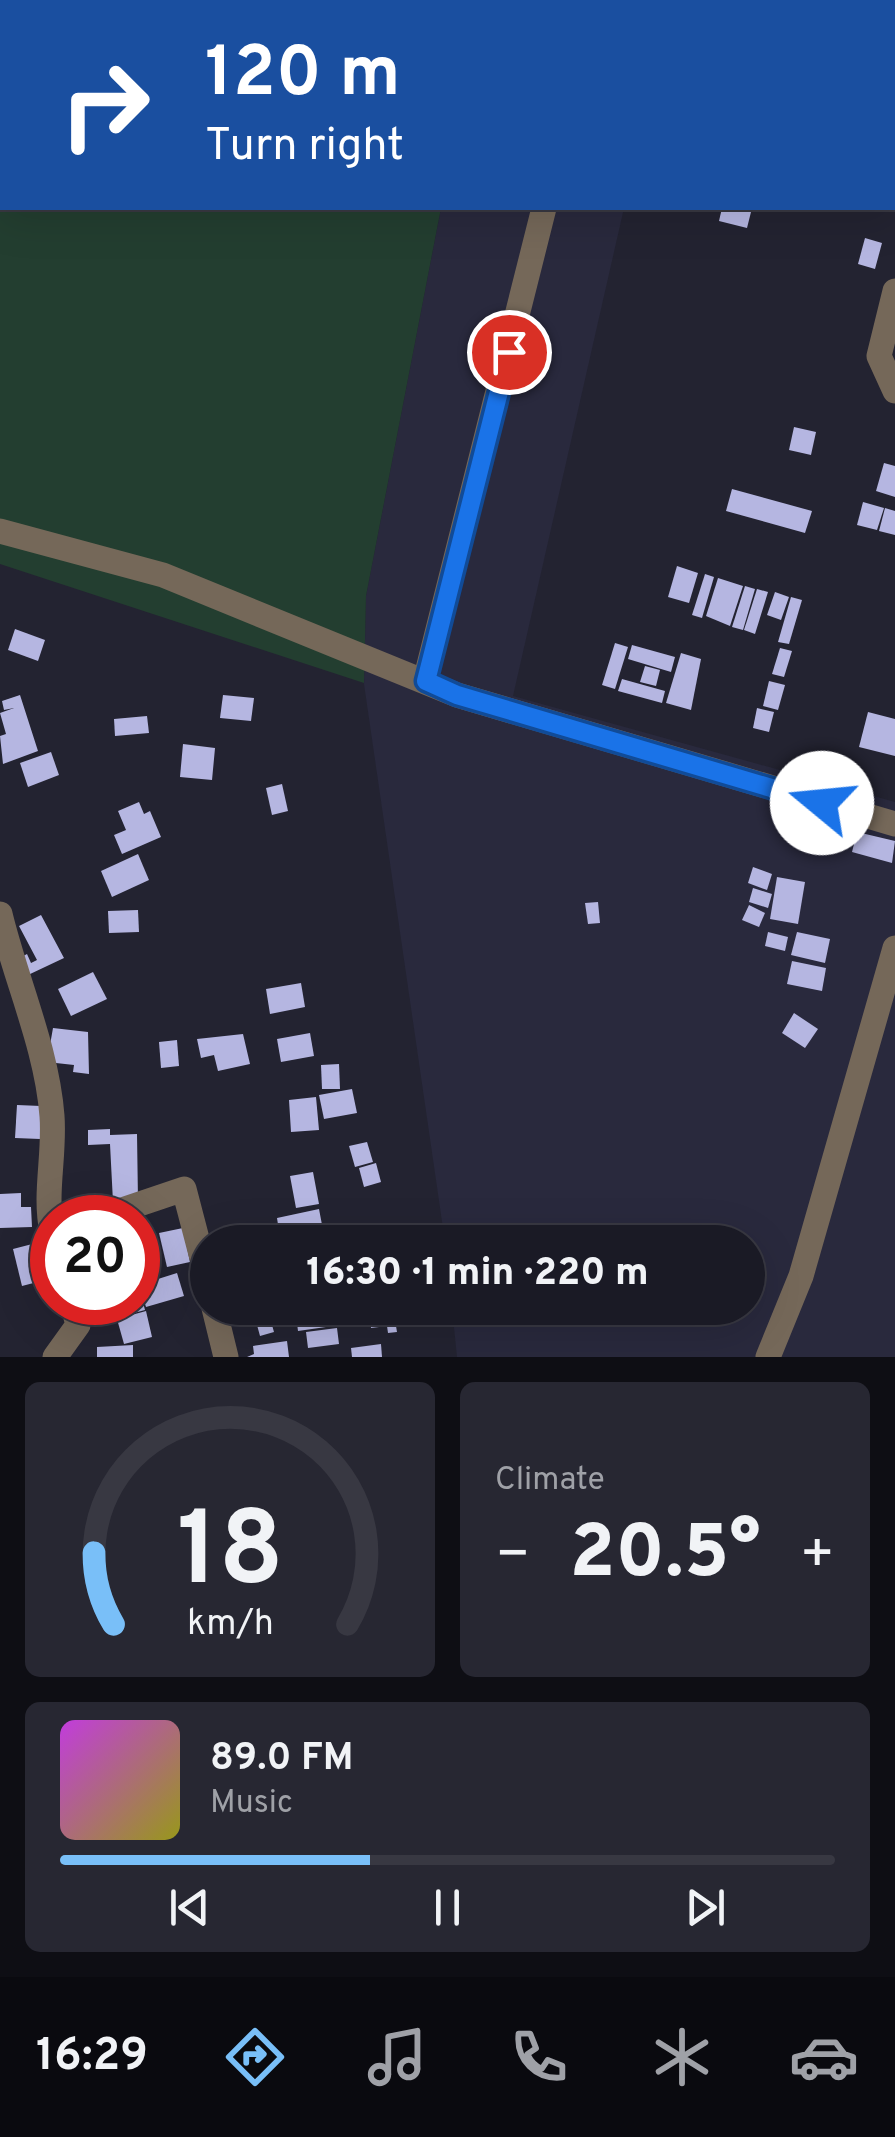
<!DOCTYPE html>
<meta charset="utf-8">
<style>
:root{--surface:#1a1a25;--page:#272732;--text:#f1f3f6;--muted:#9fa1a7;--line:#383842;--accent:#79bff8}
body{margin:0;font-family:Overpass,sans-serif;background:var(--page);color:var(--text);height:100vh;display:flex;flex-direction:column;font-size:38px;white-space:nowrap}
*{box-sizing:border-box;margin:0}
p{font-size:32px;color:var(--muted)}
.icon{flex:none;width:55px;height:55px;fill:none;stroke:currentColor;stroke-width:2;stroke-linecap:round;stroke-linejoin:round}
.map{position:relative;height:1357px;overflow:hidden}
.side{display:flex;flex-direction:column;gap:25px;padding:25px;background:#0e0e14;flex:1}
.side>*{flex:none}
.banner{position:absolute;left:0px;top:0px;width:895px;height:210px;box-shadow:0 10px 40px #0002,0 0 0 2px var(--line);background:#1a4fa0;color:#fff;overflow:hidden}
.speed{position:absolute;left:30px;top:1195px;display:flex;gap:20px;font-size:50px;font-weight:700;text-align:center}
.speed>*{display:grid;place-content:center;width:130px;height:130px;border-radius:50%;background:var(--surface);box-shadow:0 10px 40px #0002,0 0 0 2px var(--line);line-height:1}
.speed .limit{border:15px solid #d22;background:#fff;color:#111}
.pin{position:absolute;display:grid;place-items:center;width:85px;height:85px;color:#fff;margin:-42px;border:5px solid #fff;border-radius:50%;box-shadow:0 2px 10px #0007}
.me{position:absolute;width:110px;margin:-55px;rotate:287deg;stroke-linejoin:round;filter:drop-shadow(0 0 8px #0008)}
.turn{display:flex;align-items:center;gap:35px;height:210px;padding:0 40px;font-size:45px}
.turn .icon{width:130px;height:130px;stroke-width:2.5}
.turn b{display:block;font-size:70px;line-height:85px}
.big{font-size:75px;font-weight:800;line-height:1.1}
.side .tile{flex:1;display:flex;flex-direction:column;justify-content:center;gap:15px;min-width:0;padding:0 35px;border-radius:15px;background:var(--page)}
.side .dial{align-items:center;gap:0}
.dial svg{height:260px;overflow:visible;fill:none;stroke:var(--line);stroke-width:7;stroke-linecap:round;text-anchor:middle}
.dial text{fill:var(--text);stroke:none}
.song{display:flex;align-items:center;gap:30px}
.cover{width:120px;height:120px;border-radius:15px;background:linear-gradient(135deg,hsl(290 70% 55%),hsl(60 70% 35%))}
.played{height:10px;border-radius:5px;background:linear-gradient(90deg,var(--accent) 40%,var(--line) 40%)}
.keys{display:flex;justify-content:space-around;direction:ltr}
.heat{display:flex;justify-content:space-between;align-items:center;font-size:55px;direction:ltr}
.side .tiles{flex:1;display:grid;gap:25px;grid-template-columns:1fr 1fr}
.tile:last-child{grid-column:span 2}
.trip{position:absolute;left:190px;top:1225px;width:575px;height:100px;border-radius:50px;background:var(--surface);box-shadow:0 10px 40px #0002,0 0 0 2px var(--line);font-weight:800;line-height:100px;text-align:center}
.tabs{display:flex;height:160px;justify-content:space-around;align-items:center;background:#0a0a0f;color:var(--muted)}
.tabs .icon{width:70px;height:70px}
.tabs .current{color:var(--accent)}
.tabs b{font-size:45px;color:var(--text)}
.map>svg:first-child{display:block}
.built{fill:#29293d}
.green{fill:#233e30}
.building{fill:#b5b6e1}
.lines{fill:none;stroke-linecap:round;stroke-linejoin:round}
.minor{stroke:#756859;stroke-width:25}
.route-casing{stroke:#114b97;stroke-width:25}
.route{stroke:#1a73e8;stroke-width:18}
</style>
<div class="map">
<svg width="895" height="1357" viewBox="0 0 895 1357">
<rect width="100%" height="100%" fill="#232331"/>
<polygon class="built" points="441,208 624,208 513,696 895,802 895,1357 457,1357 452,1308 748,1308 748,1242 445,1242 364,684 366,596"/>
<polygon class="green" points="0,0 263,2 2,2 2,208 441,208 366,596 364,683 0,564"/>
<g class="building">
<polygon points="722,208 752,208 747,228 719,221"/>
<polygon points="865,238 882,243 875,269 858,264"/>
<polygon points="794,427 816,432 811,455 789,450"/>
<polygon points="884,463 895,466 895,497 876,491"/>
<polygon points="732,489 812,511 805,533 726,511"/>
<polygon points="863,502 884,508 877,530 857,525"/>
<polygon points="885,508 895,511 895,535 879,531"/>
<polygon points="677,566 698,573 689,603 668,597"/>
<polygon points="705,574 714,577 702,618 692,615"/>
<polygon points="718,578 743,586 730,626 706,616"/>
<polygon points="745,586 755,589 743,630 732,627"/>
<polygon points="757,589 768,592 755,634 744,630"/>
<polygon points="775,592 789,597 781,620 767,615"/>
<polygon points="791,597 802,600 789,644 778,642"/>
<polygon points="15,629 45,640 38,661 8,650"/>
<polygon points="615,643 628,647 615,689 602,685"/>
<polygon points="632,645 675,657 671,672 628,659"/>
<polygon points="780,648 792,651 784,677 772,674"/>
<polygon points="681,653 701,659 691,710 666,703"/>
<polygon points="645,666 660,670 656,686 640,682"/>
<polygon points="622,679 665,691 662,703 618,691"/>
<polygon points="769,681 785,685 778,710 763,706"/>
<polygon points="20,695 38,751 3,764 0,736 6,734 0,713 14,708 4,710 2,701"/>
<polygon points="223,695 254,698 251,721 220,718"/>
<polygon points="757,708 774,712 769,732 753,728"/>
<polygon points="868,712 895,719 895,756 859,747"/>
<polygon points="147,716 149,733 115,736 114,719"/>
<polygon points="183,744 215,748 212,780 180,777"/>
<polygon points="51,752 59,775 28,787 20,763"/>
<polygon points="282,784 288,811 272,815 266,788"/>
<polygon points="139,802 144,814 150,811 161,837 122,854 114,835 126,830 118,811"/>
<polygon points="857,832 895,841 892,863 852,852"/>
<polygon points="138,854 149,880 112,897 101,871"/>
<polygon points="753,867 772,874 767,890 748,883"/>
<polygon points="777,877 805,882 798,924 770,919"/>
<polygon points="753,888 772,894 768,908 749,902"/>
<polygon points="598,902 600,923 588,924 585,903"/>
<polygon points="749,905 765,913 759,927 742,920"/>
<polygon points="138,910 139,932 109,933 108,911"/>
<polygon points="41,915 64,958 28,975 14,961 27,954 31,963 37,960 19,926"/>
<polygon points="768,932 788,937 785,951 765,946"/>
<polygon points="797,932 830,939 825,963 791,955"/>
<polygon points="792,961 826,968 822,991 787,984"/>
<polygon points="93,972 107,999 71,1016 58,989"/>
<polygon points="301,983 305,1007 270,1014 266,989"/>
<polygon points="794,1013 818,1029 805,1048 782,1033"/>
<polygon points="53,1028 88,1032 89,1074 73,1072 74,1065 47,1062"/>
<polygon points="310,1033 314,1056 281,1062 277,1039"/>
<polygon points="243,1034 250,1064 218,1071 214,1055 201,1058 197,1039"/>
<polygon points="177,1040 179,1066 161,1068 159,1042"/>
<polygon points="339,1064 340,1089 322,1089 321,1065"/>
<polygon points="352,1089 357,1113 324,1119 319,1095"/>
<polygon points="316,1097 319,1130 291,1132 289,1100"/>
<polygon points="17,1105 41,1106 40,1139 15,1138"/>
<polygon points="110,1129 110,1135 137,1134 138,1201 113,1202 110,1144 88,1145 88,1130"/>
<polygon points="367,1142 373,1162 355,1167 349,1146"/>
<polygon points="376,1163 381,1182 364,1187 359,1168"/>
<polygon points="313,1172 319,1204 296,1208 290,1176"/>
<polygon points="21,1193 21,1207 31,1207 32,1227 0,1228 0,1194"/>
<polygon points="319,1209 323,1230 292,1237 291,1229 279,1231 277,1218"/>
<polygon points="381,1224 382,1241 358,1242 356,1227"/>
<polygon points="183,1228 190,1262 167,1267 159,1233"/>
<polygon points="40,1242 49,1279 22,1286 13,1249"/>
<polygon points="177,1273 184,1296 146,1307 139,1285"/>
<polygon points="139,1287 145,1310 100,1322 95,1302 138,1302"/>
<polygon points="295,1308 331,1308 333,1326 298,1331"/>
<polygon points="369,1308 393,1308 397,1332 388,1333 387,1326 371,1328"/>
<polygon points="146,1311 152,1337 124,1344 117,1319"/>
<polygon points="268,1311 274,1332 260,1336 254,1314"/>
<polygon points="337,1328 339,1344 308,1348 306,1332"/>
<polygon points="287,1341 289,1357 247,1357 254,1354 253,1346"/>
<polygon points="381,1344 382,1357 352,1357 351,1348"/>
<polygon points="133,1345 133,1357 97,1357 97,1347"/>
</g>
<g class="lines">
<g class="minor">
<polyline points="594,2 594,0"/>
<polyline points="895,291 879,356 895,391"/>
<polyline points="0,531 163,575 457,695 895,824"/>
<polyline points="425,681 544,208"/>
<path d="M 0,914 C 16,981 47,1048 52,1116 C 55,1155 44,1194 52,1232"/>
<polyline points="98,1218 184,1189 208,1281"/>
<polyline points="214,1308 226,1357"/>
<polyline points="55,1357 78,1325 72,1302"/>
<polyline points="768,1357 801,1276 895,948"/>
</g>
</g>
<g class="lines">
<defs>
<polyline id="route" points="509,352 426,681 457,695 822,803"/>
</defs>
<use href="#route" class="route-casing"/>
<use href="#route" class="route"/>
</g>
</svg>
<div class="speed"><div class="limit">20</div></div>
<div class="pin" style="left:509px;top:352px;background:#d93025"><svg class="icon" aria-label="arrive" viewBox="0 0 24 24"><path d="M6 21V4h12l-3 4 3 4H6"/></svg></div>
<svg class="me" style="left:822px;top:803px" viewBox="-20 -20 40 40"><circle r="19" fill="#fff"/><path d="M0-13L10 11 0 6-10 11z" fill="#1a73e8"/></svg>
<div class="trip">16:30 · 1 min · 220 m</div>
<div class="banner">
<div class="turn"><svg class="icon" aria-label="right" viewBox="0 0 24 24"><path d="M7 20v-9h11M14 6l5 5-5 5"/></svg><div><b>120 m</b>Turn right</div></div>
</div>
</div>
<section class="side">
<div class="tiles">
<div class="tile dial"><svg viewBox="0 0 100 80">
<path d="M14 69A42 42 0 1 1 86 69"/>
<path d="M14 69A42 42 0 0 1 8 47" stroke="#79bff8"/>
<text x="50" y="56" font-size="32" font-weight="700">18</text>
<text x="50" y="72" font-size="11">km/h</text>
</svg></div>
<div class="tile"><p>Climate</p>
<div class="heat"><a>−</a><b class="big">20.5°</b><a>+</a></div>
</div>
<div class="tile">
<div class="song"><i class="cover"></i><div><b>89.0 FM</b><p>Music</p></div></div>
<div class="played"></div>
<div class="keys"><svg class="icon" aria-label="previous" viewBox="0 0 24 24"><path d="M18 5L8 12l10 7zM5 5v14"/></svg><svg class="icon" aria-label="pause" viewBox="0 0 24 24"><path d="M8 5v14M16 5v14"/></svg><svg class="icon" aria-label="next" viewBox="0 0 24 24"><path d="M6 5l10 7-10 7zM19 5v14"/></svg></div>
</div>
</div>
</section>
<nav class="tabs">
<b>16:29</b>
<svg class="icon current" aria-label="directions" viewBox="0 0 24 24"><path d="M12 3l9 9-9 9-9-9zM9 14v-3h6M13 9l2 2-2 2"/></svg>
<svg class="icon" aria-label="music" viewBox="0 0 24 24"><path d="M9 18V5l10-2v13"/><circle cx="6" cy="18" r="3"/><circle cx="16" cy="16" r="3"/></svg>
<svg class="icon" aria-label="phone" viewBox="0 0 24 24"><path d="M5 4h4l2 5-3 2q2 4 5 5l2-3 5 2v4C11 20 4 13 5 4z"/></svg>
<svg class="icon" aria-label="climate" viewBox="0 0 24 24"><path d="M12 3v18M4 7l16 10M4 17L20 7"/></svg>
<svg class="icon" aria-label="car" viewBox="0 0 24 24"><path d="M5 17H2v-5l4-1 3-4h7l3 4 3 1v5h-3M9 17h6M6 11h13"/><circle cx="7" cy="17" r="2"/><circle cx="17" cy="17" r="2"/></svg>
</nav>
